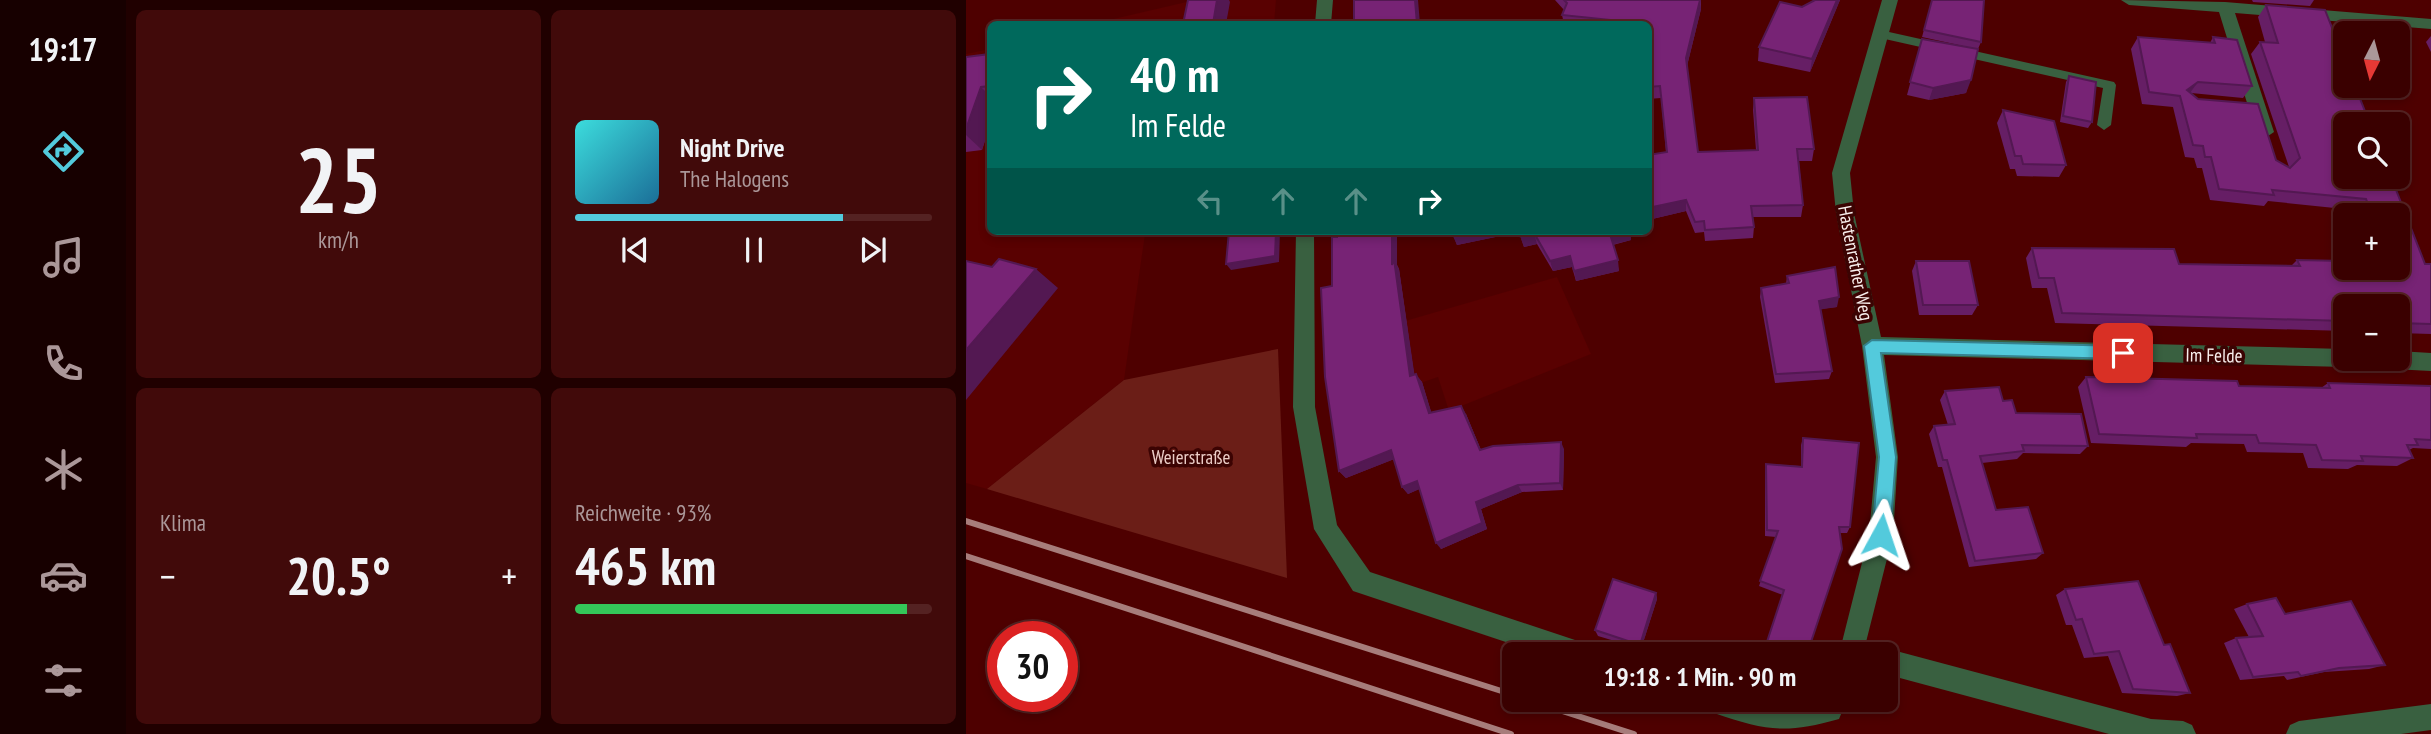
<!DOCTYPE html>
<html lang="de">
<meta charset="utf-8">
<style>
:root{--surface:#3a0000;--page:#410a0a;--text:#f1f3f6;--muted:#ab9799;--line:#542222;--accent:#53cadc}
body{margin:0;font-family:"PT Sans Narrow",sans-serif;background:var(--page);color:var(--text);height:100vh;display:flex;flex-direction:column;font-size:26px;white-space:nowrap}
*{box-sizing:border-box;margin:0}
p{font-size:23px;color:var(--muted)}
.icon{flex:none;width:38px;height:38px;fill:none;stroke:currentColor;stroke-width:2;stroke-linecap:round;stroke-linejoin:round}
.map{position:relative;flex:1;overflow:hidden}
.drawer{display:flex;flex-direction:column;gap:10px;padding:10px;background:#200000;width:840px}
.drawer>*{flex:none}
.hud{position:absolute;left:21px;top:21px;width:665px;height:214px;border-radius:10px;box-shadow:0 4px 10px #0003,0 0 0 2px var(--line);background:#00695c;color:#fff;overflow:hidden}
.needle{width:46px;rotate:186deg}
.tools{position:absolute;left:1367px;top:21px;display:grid;gap:14px}
.tools a{display:grid;place-items:center;width:77px;height:77px;border-radius:10px;background:var(--surface);box-shadow:0 4px 10px #0003,0 0 0 2px var(--line);font-size:35px}
.speed{position:absolute;left:21px;top:621px;display:flex;gap:14px;font-size:35px;font-weight:700;text-align:center}
.speed>*{display:grid;place-content:center;width:91px;height:91px;border-radius:50%;background:var(--surface);box-shadow:0 4px 10px #0003,0 0 0 2px var(--line);line-height:1}
.speed .limit{border:10px solid #d22;background:#fff;color:#111}
.pin{position:absolute;display:grid;place-items:center;width:60px;height:60px;color:#fff;margin:-30px;border-radius:14px;box-shadow:0 4px 10px #0006}
.me{position:absolute;width:77px;margin:-38px;rotate:5deg;stroke-linejoin:round;filter:drop-shadow(0 0 5px #0008)}
.turn{display:flex;align-items:center;gap:24px;height:147px;padding:0 28px;font-size:32px}
.turn .icon{width:91px;height:91px;stroke-width:2.5}
.turn b{display:block;font-size:49px;line-height:60px}
.lanes{display:flex;align-items:center;height:66px;padding:0 28px;background:#0003;justify-content:center;gap:35px;direction:ltr}
.lanes .off{opacity:.35}
.big{font-size:52px;font-weight:600;line-height:1.1}
.drawer .widget{flex:1;display:flex;flex-direction:column;justify-content:center;gap:10px;min-width:0;padding:0 24px;border-radius:10px;background:var(--page)}
.drawer .dial{align-items:center;gap:0}
.dial b{font-size:91px;line-height:1}
.song{display:flex;align-items:center;gap:21px}
.cover{width:84px;height:84px;border-radius:10px;background:linear-gradient(135deg,hsl(180 70% 55%),hsl(200 70% 35%))}
.played{height:7px;border-radius:4px;background:linear-gradient(90deg,var(--accent) 75%,var(--line) 75%)}
.keys{display:flex;justify-content:space-around;direction:ltr}
.heat{display:flex;justify-content:space-between;align-items:center;font-size:38px;direction:ltr}
.charge{height:10px;border-radius:5px;background:linear-gradient(90deg,#34c759 93%,var(--line) 0)}
.drawer .tiles{flex:1;display:grid;gap:10px;grid-template-columns:repeat(2,1fr)}
.trip{position:absolute;left:536px;top:642px;width:396px;height:70px;border-radius:10px;background:var(--surface);box-shadow:0 4px 10px #0003,0 0 0 2px var(--line);font-weight:600;line-height:70px;text-align:center}
main{display:flex;flex:1;min-height:0}
.tab-bar{display:flex;flex-direction:column;width:126px;justify-content:space-around;align-items:center;background:#170000;color:var(--muted)}
.tab-bar .icon{width:49px;height:49px}
.tab-bar .selected{color:var(--accent)}
.tab-bar b{font-size:32px;color:var(--text)}
.map>svg:first-child{display:block}
.built{fill:#590101}
.green{fill:#6b1e17}
.lines{fill:none;stroke-linecap:round;stroke-linejoin:round}
.service{fill:#396040;fill-rule:evenodd}
.minor{fill:#396040;fill-rule:evenodd}
.rail{stroke:#a77d7b;stroke-width:6}
.wall{fill:#661e65}
.shaded-wall{fill:#531852}
.building{fill:#772375;stroke:#531852;stroke-width:2}
.route{fill:#53cadc;stroke:#36838f;stroke-width:2}
.labels{text-anchor:middle;stroke-width:7;stroke-linejoin:round;paint-order:stroke}
.street-label{font-size:19px;fill:#f9efed;stroke:#3b0302}
.park-label{font-size:19px;fill:#eccdc7;stroke:#3b0302}
</style>
<main>
<nav class="tab-bar">
<b>19:17</b>
<svg class="icon selected" aria-label="directions" viewBox="0 0 24 24"><path d="M12 3l9 9-9 9-9-9zM9 14v-3h6M13 9l2 2-2 2"/></svg>
<svg class="icon" aria-label="music" viewBox="0 0 24 24"><path d="M9 18V5l10-2v13"/><circle cx="6" cy="18" r="3"/><circle cx="16" cy="16" r="3"/></svg>
<svg class="icon" aria-label="phone" viewBox="0 0 24 24"><path d="M5 4h4l2 5-3 2q2 4 5 5l2-3 5 2v4C11 20 4 13 5 4z"/></svg>
<svg class="icon" aria-label="climate" viewBox="0 0 24 24"><path d="M12 3v18M4 7l16 10M4 17L20 7"/></svg>
<svg class="icon" aria-label="car" viewBox="0 0 24 24"><path d="M5 17H2v-5l4-1 3-4h7l3 4 3 1v5h-3M9 17h6M6 11h13"/><circle cx="7" cy="17" r="2"/><circle cx="17" cy="17" r="2"/></svg>
<svg class="icon" aria-label="filters" viewBox="0 0 24 24"><path d="M4 7h16M4 17h16"/><circle cx="9" cy="7" r="2"/><circle cx="15" cy="17" r="2"/></svg>
</nav>
<section class="drawer">
<div class="tiles">
<div class="widget dial"><b>25</b><p>km/h</p></div>
<div class="widget">
<div class="song"><i class="cover"></i><div><b>Night Drive</b><p>The Halogens</p></div></div>
<div class="played"></div>
<div class="keys"><svg class="icon" aria-label="previous" viewBox="0 0 24 24"><path d="M18 5L8 12l10 7zM5 5v14"/></svg><svg class="icon" aria-label="pause" viewBox="0 0 24 24"><path d="M8 5v14M16 5v14"/></svg><svg class="icon" aria-label="next" viewBox="0 0 24 24"><path d="M6 5l10 7-10 7zM19 5v14"/></svg></div>
</div>
<div class="widget"><p>Klima</p>
<div class="heat"><a>−</a><b class="big">20.5°</b><a>+</a></div>
</div>
<div class="widget"><p>Reichweite · 93%</p><b class="big">465 km</b><div class="charge"></div></div>
</div>
</section>
<div class="map">
<svg width="1465" height="734" viewBox="0 0 1465 734">
<rect width="100%" height="100%" fill="#4e0000"/>
<g class="built">
<polygon points="229,0 310,0 308,24 126,24"/>
<polygon points="24,49 24,231 197,231 179,234 158,380 21,489 0,483 0,54"/>
<polygon points="591,277 625,354 483,411 472,377 420,395 439,321"/>
</g>
<polygon class="green" points="312,349 321,578 21,489 158,380"/>
<g class="lines">
<polygon class="service" points="914,30 1148,82 1150,85 1145,125 1138,130 1131,125 1137,88 910,37 910,31"/>
<g class="minor">
<polygon points="351,0 367,0 365,24 349,24"/>
<polygon points="916,0 932,0 884,173 888,213 915,337 1379,349 1379,359 1389,359 1386,364 1379,367 918,355 932,457 927,535 897,654 873,654 903,535 910,457 896,346 870,213 866,173"/>
<polygon points="1155,0 1259,2 1465,19 1465,29 1269,13 1308,132 1299,138 1290,132 1253,12 1163,5"/>
<polygon points="330,231 348,231 349,407 371,525 404,572 612,641 621,645 624,654 576,654 387,591 348,529 327,407"/>
<polygon points="1432,351 1465,353 1465,371 1407,368 1400,365 1397,359 1432,359"/>
<polygon points="919,648 1185,719 1217,721 1226,725 1230,734 1143,734 919,674 919,654 909,654"/>
<path d="M 735,700 L 787,700 L 817,710 L 853,700 L 881,700 L 873,719 C 819,734 801,731 748,713 L 739,709 Z"/>
<polygon points="1465,704 1465,730 1435,734 1320,734 1324,725 1333,721"/>
</g>
<g class="rail">
<polyline points="0,521 548,695"/>
<polyline points="0,556 545,734"/>
<polyline points="562,700 668,734"/>
</g>
</g>
<g class="wall">
<polygon points="589,0 735,0 735,9 721,66 732,152 790,150 787,110 788,98 848,149 846,161 833,161 837,205 835,217 787,217 788,227 787,238 739,241 738,232 729,233 720,211 682,220 682,155 700,152 695,98 682,99 682,24 598,24 596,15 598,10"/>
<polygon points="849,0 874,0 844,72 792,61 793,47 836,7"/>
<polygon points="966,0 1015,42 1012,49 1000,93 963,100 941,95 956,39 1011,49 956,37"/>
<polygon points="1286,0 1348,0 1344,6 1287,2"/>
<polygon points="1300,5 1359,10 1379,61 1379,86 1389,86 1404,124 1379,124 1379,177 1425,177 1459,264 1465,264 1465,334 1432,333 1432,306 1379,306 1379,331 1089,323 1081,288 1066,288 1060,258 1066,248 1208,249 1213,264 1325,266 1331,260 1379,261 1379,268 1432,268 1432,215 1390,215 1388,210 1302,201 1298,206 1244,200 1236,168 1231,168 1228,158 1219,157 1207,107 1176,104 1165,49 1172,37 1244,43 1247,37 1271,40 1286,86 1277,98 1225,93 1232,99 1292,104 1310,160 1323,167 1285,54 1294,42 1299,42 1292,17"/>
<polygon points="1465,36 1465,52 1460,42"/>
<polygon points="24,54 24,125 16,150 0,152 0,57"/>
<polygon points="1103,76 1126,122 1122,128 1094,122 1100,82"/>
<polygon points="1037,110 1100,165 1093,177 1051,176 1049,169 1044,169 1031,123"/>
<polygon points="431,231 431,265 433,269 448,374 456,382 465,412 500,414 515,450 598,449 597,490 556,492 515,509 521,529 475,549 453,489 442,494 436,487 428,459 380,478 373,471 366,286 371,237"/>
<polygon points="486,231 664,231 665,240 647,245 653,271 610,281 606,267 587,271 571,244 558,247 553,232 491,245"/>
<polygon points="950,261 1012,305 1006,315 953,315 946,271"/>
<polygon points="821,276 871,307 854,309 866,371 863,379 809,383 794,297 795,288 820,284"/>
<polygon points="1120,377 1273,386 1355,388 1362,383 1465,386 1465,449 1447,448 1443,450 1447,458 1431,466 1391,465 1382,469 1342,468 1337,453 1281,452 1278,444 1225,443 1220,447 1125,443 1112,387"/>
<polygon points="979,391 1037,401 1050,413 1122,446 1114,454 1057,453 1051,459 1016,463 1030,510 1077,553 1070,559 1003,567 976,467 972,467 963,434 968,426 982,425 974,400"/>
<polygon points="837,438 884,527 881,533 873,533 817,595 793,586 810,537 799,536 799,470 800,464 835,466 835,445"/>
<polygon points="1099,589 1198,645 1224,693 1211,696 1156,693 1142,656 1118,658 1106,625 1100,625 1090,595"/>
<polygon points="690,593 691,599 675,649 632,636 629,630"/>
<polygon points="1281,604 1319,614 1419,665 1403,669 1358,672 1321,680 1318,676 1274,680 1258,643 1270,638 1283,637 1268,609"/>
</g>
<g class="shaded-wall">
<polygon points="251,0 263,0 264,2 260,24 247,24"/>
<polygon points="449,0 452,0 454,24 451,24"/>
<polygon points="734,0 735,9 720,70 720,58"/>
<polygon points="871,0 874,0 844,72 846,59"/>
<polygon points="1005,80 1000,93 963,100 967,88"/>
<polygon points="1232,82 1224,93 1221,90"/>
<polygon points="15,87 24,96 24,125 16,150 0,135 0,129"/>
<polygon points="720,200 720,211 682,220 682,208"/>
<polygon points="310,231 314,231 313,262 265,270 260,264"/>
<polygon points="426,231 431,231 431,265 433,269 450,385 444,376 426,265"/>
<polygon points="502,231 553,231 554,232 491,245 486,234"/>
<polygon points="657,231 664,231 665,240 645,245 644,234"/>
<polygon points="568,233 571,244 558,247 554,236"/>
<polygon points="604,256 606,267 587,271 584,261"/>
<polygon points="652,260 653,271 610,281 608,271"/>
<polygon points="70,269 92,288 0,400 0,350"/>
<polygon points="873,297 871,307 851,310 853,301"/>
<polygon points="450,374 456,382 468,421 463,413"/>
<polygon points="495,406 500,414 518,458 514,450"/>
<polygon points="595,442 598,449 597,490 594,483"/>
<polygon points="425,450 431,458 380,478 373,471"/>
<polygon points="451,481 456,488 442,494 436,487"/>
<polygon points="552,485 556,492 515,509 521,529 475,549 470,543 510,502"/>
<polygon points="690,593 691,599 675,649 674,645"/>
</g>
<g class="building">
<polygon points="222,0 251,0 247,24 217,24"/>
<polygon points="388,0 449,0 451,24 388,24"/>
<polygon points="598,0 734,0 720,58 732,152 792,150 788,98 841,97 848,149 831,149 837,205 785,206 788,227 739,230 738,221 729,222 720,200 682,208 682,155 701,152 694,86 682,87 682,24 596,15 601,3"/>
<polygon points="849,0 871,0 846,59 793,47 814,2 836,7"/>
<polygon points="966,0 1018,0 1015,42 958,30"/>
<polygon points="1300,5 1359,10 1379,61 1379,86 1389,86 1404,124 1379,124 1379,177 1425,177 1459,264 1465,264 1465,324 1432,323 1432,306 1379,306 1379,321 1096,313 1088,278 1073,278 1066,248 1208,249 1213,264 1334,266 1331,260 1379,261 1379,268 1432,268 1432,215 1406,215 1400,199 1306,190 1308,195 1253,189 1245,157 1239,157 1237,146 1227,145 1214,96 1183,92 1172,37 1249,43 1247,37 1271,40 1286,86 1232,82 1221,90 1232,99 1292,104 1310,160 1324,168 1334,158 1294,42 1312,43"/>
<polygon points="956,39 1012,49 1005,80 967,88 944,82"/>
<polygon points="24,54 24,86 15,87 0,129 0,57"/>
<polygon points="1103,76 1130,82 1126,122 1097,116"/>
<polygon points="1037,110 1088,121 1100,165 1057,164 1055,156 1049,156"/>
<polygon points="263,231 310,231 309,256 260,264"/>
<polygon points="371,231 426,231 426,265 428,259 444,376 450,374 463,413 495,406 514,450 527,446 595,442 594,483 552,485 510,502 516,523 470,543 451,481 436,487 425,450 373,471 359,377 355,288 366,286 366,237 371,237"/>
<polygon points="486,231 502,231 486,234"/>
<polygon points="553,231 657,231 644,234 652,260 608,271 604,256 584,261 568,233 554,236"/>
<polygon points="33,259 70,269 0,350 0,261 26,267"/>
<polygon points="950,261 1003,261 1012,305 957,305"/>
<polygon points="869,267 873,297 853,301 866,371 810,374 795,288 823,283 821,276"/>
<polygon points="1120,377 1271,381 1273,386 1364,388 1362,383 1465,386 1465,440 1449,439 1452,445 1441,445 1447,458 1395,456 1397,461 1356,460 1350,445 1293,443 1290,435 1230,434 1231,438 1133,434"/>
<polygon points="1033,387 1037,401 1046,400 1050,413 1115,414 1122,446 1056,445 1058,451 1014,456 1030,510 1062,507 1077,553 1009,561 981,460 977,460 968,426 989,424 979,391"/>
<polygon points="837,438 893,443 884,527 873,527 876,549 841,654 797,654 818,590 794,581 812,531 801,530 800,464 836,467"/>
<polygon points="647,579 690,593 674,645 629,630"/>
<polygon points="1172,581 1198,645 1204,644 1224,693 1167,689 1153,651 1128,654 1116,619 1110,620 1099,589"/>
<polygon points="1310,598 1319,614 1385,601 1419,665 1373,668 1335,676 1332,672 1287,677 1270,638 1297,636 1281,604"/>
</g>
<polygon class="route" points="906,340 1157,346 1164,353 1157,359 915,353 930,457 924,535 922,541 915,544 909,541 906,535 913,457 898,346"/>
<g class="labels">
<g class="street-label">
<text transform="translate(890 263) rotate(79)" y="7">Hastenrather Weg</text>
<text transform="translate(1248 355) rotate(1)" y="7">Im Felde</text>
</g>
<g class="park-label">
<text x="225" y="464">Weierstraße</text>
</g>
</g>
</svg>
<div class="tools">
<a><svg class="needle" viewBox="-14 -14 28 28"><path d="M0-13l5 13h-10z" fill="#e53935"/><path d="M0 13l5-13h-10z" fill="#ab9799"/></svg></a>
<a><svg class="icon" aria-label="search" viewBox="0 0 24 24"><circle cx="10" cy="10" r="6"/><path d="M15 15l6 6"/></svg></a>
<a>+</a>
<a>−</a>
</div>
<div class="speed"><div class="limit">30</div></div>
<div class="pin" style="left:1157px;top:353px;background:#d93025"><svg class="icon" aria-label="arrive" viewBox="0 0 24 24"><path d="M6 21V4h12l-3 4 3 4H6"/></svg></div>
<svg class="me" style="left:915px;top:535px" viewBox="-20 -20 40 40"><path d="M0-17L14 15 0 8-14 15z" fill="#53cadc" stroke="#fff" stroke-width="4"/></svg>
<div class="trip">19:18 · 1 Min. · 90 m</div>
<div class="hud">
<div class="turn"><svg class="icon" aria-label="right" viewBox="0 0 24 24"><path d="M7 20v-9h11M14 6l5 5-5 5"/></svg><div><b>40 m</b>Im Felde</div></div>
<div class="lanes"><svg class="icon off" aria-label="left" viewBox="0 0 24 24"><path d="M17 20v-9H6M10 6l-5 5 5 5"/></svg><svg class="icon off" aria-label="ahead" viewBox="0 0 24 24"><path d="M12 20V5M6 11l6-6 6 6"/></svg><svg class="icon off" aria-label="ahead" viewBox="0 0 24 24"><path d="M12 20V5M6 11l6-6 6 6"/></svg><svg class="icon" aria-label="right" viewBox="0 0 24 24"><path d="M7 20v-9h11M14 6l5 5-5 5"/></svg></div>
</div>
</div>
</main>
